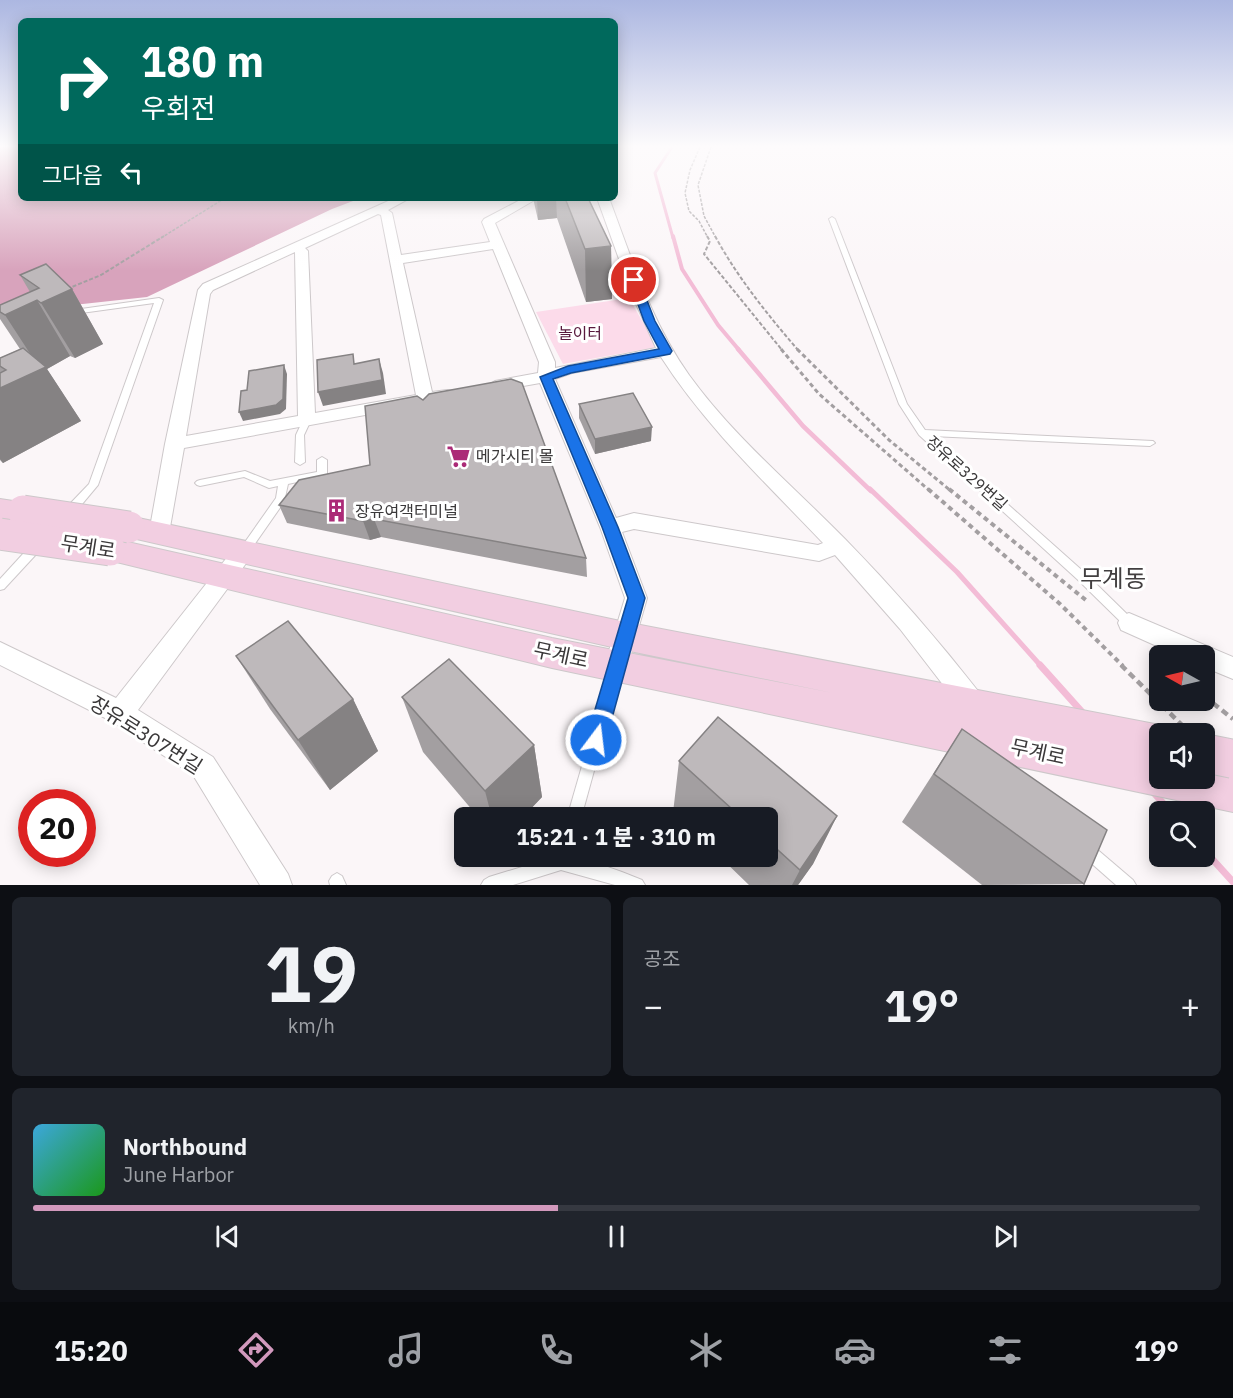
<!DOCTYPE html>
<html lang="ko">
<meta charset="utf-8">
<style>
:root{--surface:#171b24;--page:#20242c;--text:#f1f3f6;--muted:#9ea1a6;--line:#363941;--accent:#d299bd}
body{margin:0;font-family:"IBM Plex Sans","Noto Sans KR",sans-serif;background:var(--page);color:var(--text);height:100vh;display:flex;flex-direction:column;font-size:22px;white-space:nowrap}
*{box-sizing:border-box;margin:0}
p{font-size:20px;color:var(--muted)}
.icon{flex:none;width:33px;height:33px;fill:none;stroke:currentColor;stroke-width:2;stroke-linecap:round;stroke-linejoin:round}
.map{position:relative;height:885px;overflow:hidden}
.details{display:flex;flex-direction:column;gap:12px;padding:12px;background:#0d0f14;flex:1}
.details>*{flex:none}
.top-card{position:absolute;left:18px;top:18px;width:600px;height:183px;border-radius:9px;box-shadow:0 3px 15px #0003;background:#00695c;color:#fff;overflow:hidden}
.needle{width:39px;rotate:278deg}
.fabs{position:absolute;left:1149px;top:645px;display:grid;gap:12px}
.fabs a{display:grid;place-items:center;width:66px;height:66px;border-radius:9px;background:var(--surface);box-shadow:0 3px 15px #0003;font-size:30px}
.speed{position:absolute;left:18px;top:789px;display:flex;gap:12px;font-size:30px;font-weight:700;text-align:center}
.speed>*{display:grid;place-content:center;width:78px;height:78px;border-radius:50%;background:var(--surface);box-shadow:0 3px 15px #0003;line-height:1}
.speed .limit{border:9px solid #d22;background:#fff;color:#111}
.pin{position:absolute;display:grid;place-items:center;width:51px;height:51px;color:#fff;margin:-26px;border:3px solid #fff;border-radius:50%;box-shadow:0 2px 6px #0007}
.me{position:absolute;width:66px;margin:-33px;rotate:15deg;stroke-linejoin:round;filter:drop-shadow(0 0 4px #0008)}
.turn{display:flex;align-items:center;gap:21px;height:126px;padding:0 24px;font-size:27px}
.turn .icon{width:78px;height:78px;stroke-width:2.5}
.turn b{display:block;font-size:42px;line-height:51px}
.then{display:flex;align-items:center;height:57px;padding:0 24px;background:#0003;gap:12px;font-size:22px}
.big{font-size:45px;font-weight:800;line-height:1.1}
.details .tile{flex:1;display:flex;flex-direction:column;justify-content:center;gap:9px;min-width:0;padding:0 21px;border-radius:9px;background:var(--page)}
.details .dial{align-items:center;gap:0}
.dial b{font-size:78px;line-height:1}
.song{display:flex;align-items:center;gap:18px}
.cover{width:72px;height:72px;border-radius:9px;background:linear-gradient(135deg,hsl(200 70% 55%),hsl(120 70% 35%))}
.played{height:6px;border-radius:3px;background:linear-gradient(90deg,var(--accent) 45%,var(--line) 45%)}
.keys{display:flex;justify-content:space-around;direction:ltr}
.heat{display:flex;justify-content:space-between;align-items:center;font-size:33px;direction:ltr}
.details .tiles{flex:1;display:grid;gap:12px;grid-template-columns:1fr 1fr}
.tile:last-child{grid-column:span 2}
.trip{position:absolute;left:454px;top:807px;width:324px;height:60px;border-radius:9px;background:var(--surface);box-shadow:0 3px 15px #0003;font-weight:800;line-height:60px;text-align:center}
.dock{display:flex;height:96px;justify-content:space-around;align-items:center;background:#090b0e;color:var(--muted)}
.dock .icon{width:42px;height:42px}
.dock .current{color:var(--accent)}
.dock b{font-size:27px;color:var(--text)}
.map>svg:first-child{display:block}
.green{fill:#fcdbea}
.forest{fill:#d8a3bc}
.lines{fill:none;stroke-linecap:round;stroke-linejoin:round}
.stream-far4{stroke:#f3bcd6;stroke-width:3}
.stream-far3{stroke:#f3bcd6;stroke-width:4}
.stream-far2{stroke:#f3bcd6;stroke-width:4.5}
.stream-far1{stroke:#f3bcd6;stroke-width:5}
.stream{stroke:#f3bcd6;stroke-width:7}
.lane-casing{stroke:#cdc8ca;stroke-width:2}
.street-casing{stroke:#cdc8ca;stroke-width:2}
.secondary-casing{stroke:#cdc8ca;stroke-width:2}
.path-far4{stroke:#a39fa1;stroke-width:1.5;stroke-dasharray:3 1.5;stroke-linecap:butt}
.path-far3{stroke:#a39fa1;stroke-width:2;stroke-dasharray:4 2;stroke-linecap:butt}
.path-far2{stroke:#a39fa1;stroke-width:3;stroke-dasharray:4.5 3;stroke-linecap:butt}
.path-far1{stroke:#a39fa1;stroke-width:4;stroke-dasharray:5 4;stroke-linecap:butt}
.path{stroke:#a39fa1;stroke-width:4.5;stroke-dasharray:7 4.5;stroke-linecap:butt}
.lane{fill:#fff;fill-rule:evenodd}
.street{fill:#fff;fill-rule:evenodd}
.secondary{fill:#f2cee1;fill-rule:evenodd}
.secondary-bridge-far1-casing{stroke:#cdc8ca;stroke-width:33;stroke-linecap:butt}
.secondary-bridge-casing{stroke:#cdc8ca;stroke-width:40;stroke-linecap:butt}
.secondary-bridge-far1{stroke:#f2cee1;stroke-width:31}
.secondary-bridge{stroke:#f2cee1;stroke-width:38}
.wall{fill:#a39fa1}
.shaded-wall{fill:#858283}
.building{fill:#beb9bb;stroke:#858283;stroke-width:1.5}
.route{fill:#1a73e8;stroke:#114b97;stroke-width:1.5}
.labels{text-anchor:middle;stroke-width:6;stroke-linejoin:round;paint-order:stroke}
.park-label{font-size:16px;fill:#591a3e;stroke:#fff}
.poi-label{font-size:16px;fill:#3b393a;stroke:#fff;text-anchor:start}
.street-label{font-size:16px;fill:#3b393a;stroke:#fff}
.near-street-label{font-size:20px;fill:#3b393a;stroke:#fff}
.near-quarter-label{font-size:24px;fill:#423f40;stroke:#fff}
</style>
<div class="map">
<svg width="1233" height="885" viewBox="0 0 1233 885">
<rect width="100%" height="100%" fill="#fbf6f8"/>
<polygon class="green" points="629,298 657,347 563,364 536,312"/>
<polygon class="forest" points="0,147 21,147 21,198 361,198 332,209 147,297 0,313"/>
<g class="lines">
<polyline class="stream-far4" points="672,147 655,173 673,238"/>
<polyline class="stream-far3" points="673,236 682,269 718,325 739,350"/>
<polyline class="stream-far2" points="738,349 803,426 871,491"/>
<polyline class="stream-far1" points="870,489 957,572 1041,666"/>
<g class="stream">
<polyline points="1040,665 1083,713"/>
<polyline points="1154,793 1171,812"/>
<polyline points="1204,850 1233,882"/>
</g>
<defs>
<g id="lane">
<polygon points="832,217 835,219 907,404 925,430 1153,441 1155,443 1150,446 931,436 1085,573 1133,620 1135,623 1133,626 1129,628 1125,626 1077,579 919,435 899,404 829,219"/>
<polygon points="159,298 163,300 98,485 73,515 65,515 64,512 65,509 89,484 154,303 74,314 70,312 74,310"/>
<polygon points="307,417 311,420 304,435 305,462 300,465 295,462 296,435 304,418"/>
<polygon points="322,457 327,460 327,474 325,476 288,484 284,502 247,555 243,556 239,555 238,552 276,498 278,486 269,488 244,477 200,486 197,485 195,483 197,481 200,480 245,471 270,481 317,472 317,460"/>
<polygon points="37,542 41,543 42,546 41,549 4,589 0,590 0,579 33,543"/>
<polygon points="616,664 620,665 622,669 581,818 567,818 610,669 612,665"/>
<polygon points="1087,843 1092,845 1133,880 1136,885 1116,885 1082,855 1080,850 1082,845"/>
<path d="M 558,856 C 581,856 621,871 642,880 L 645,885 L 615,885 L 561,870 L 513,885 L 481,885 L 484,880 L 489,877 Z"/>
<polygon points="337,873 342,876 346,885 330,885 329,881 332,876"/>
</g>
<g id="street">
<path d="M 395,198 L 410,198 L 388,210 L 392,213 L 401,255 L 490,242 L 482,222 L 484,219 L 524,198 L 538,198 L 495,223 L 555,362 L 555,368 L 656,348 L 632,295 L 597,198 L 609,198 C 632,259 651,322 689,375 C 733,436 792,485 845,539 C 893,588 939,641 982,696 L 986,704 L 982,712 L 973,716 L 964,712 L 900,629 L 835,555 L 819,561 L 634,529 L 622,532 L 647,598 L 625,675 L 616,678 L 607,675 L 604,667 L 625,598 L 600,527 L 540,383 L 495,391 L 487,386 L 495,381 L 538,373 L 539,362 L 493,249 L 403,263 L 432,392 L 447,390 L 453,391 L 455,395 L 453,399 L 184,448 L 169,533 L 166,539 L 159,541 L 152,539 L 149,533 L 165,444 L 198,290 L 203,284 ZM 378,214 L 381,215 L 416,395 L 315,413 L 308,251 L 305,248 ZM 295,252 L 298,416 L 186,436 L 210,294 L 213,290 ZM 661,357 C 706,427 766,483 823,543 L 818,545 L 634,513 L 616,518 L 555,379 L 572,373 Z"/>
<polygon points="243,544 250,546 254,552 250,558 138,710 213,757 288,874 292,885 260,885 193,775 111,721 0,665 0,642 116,698 236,546"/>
<polygon points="1129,613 1233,657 1233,679 1204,667 1204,656 1179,656 1121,630 1118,623 1121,616"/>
</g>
<g id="secondary">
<polygon points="0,499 33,504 37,511 33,518 23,521 0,519"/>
<polygon points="129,516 625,622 1160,725 1173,730 1175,734 1160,734 1160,778 1204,778 1204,767 1233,772 1233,812 552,668 100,558 95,550 100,542 110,538 552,638 833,693 625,650 119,535 115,527 119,519"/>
</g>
</defs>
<use href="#lane" class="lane-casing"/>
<use href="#street" class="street-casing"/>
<use href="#secondary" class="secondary-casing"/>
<g class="path-far4">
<polyline points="700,147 690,170 685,193 689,211 699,221 708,238"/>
<polyline points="711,147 698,185 704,216 716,238"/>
<polyline points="161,238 225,198"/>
</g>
<g class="path-far3">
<polyline points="707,236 710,241 704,254 782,350"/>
<path d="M 715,236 C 738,278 767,314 798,350"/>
<polyline points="67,289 101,275 164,236"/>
</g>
<g class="path-far2">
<polyline points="781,349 819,394 930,491"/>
<polyline points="797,349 889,440 951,491"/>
</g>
<g class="path-far1">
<polyline points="928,489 1060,604 1123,666"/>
<polyline points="949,489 1087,601"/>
<polyline points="1150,653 1160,661"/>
</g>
<g class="path">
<polyline points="1121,665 1189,732"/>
<polyline points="1204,696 1233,719"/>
</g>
<use href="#lane" class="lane"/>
<use href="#street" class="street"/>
<use href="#secondary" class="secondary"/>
<defs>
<g id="secondary-bridge-far1">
<polyline points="23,511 129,527"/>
<polyline points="0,534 110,550"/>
</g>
<polyline id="secondary-bridge" points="1204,753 1233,759"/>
</defs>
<use href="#secondary-bridge-far1" class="secondary-bridge-far1-casing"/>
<use href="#secondary-bridge" class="secondary-bridge-casing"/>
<use href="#secondary-bridge-far1" class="secondary-bridge-far1"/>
<use href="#secondary-bridge" class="secondary-bridge"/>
</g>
<g class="wall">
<polygon points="533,198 588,198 611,246 612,299 586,302 557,218 538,220"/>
<polygon points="20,275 72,289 103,344 75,358 70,356 47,369 81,421 3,463 0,460 0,358 20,349 0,319 0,305 30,292"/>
<polygon points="579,404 651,441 595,454 579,418"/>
<polygon points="370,465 586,558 587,577 381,537 370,540 287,523 279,505"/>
<polygon points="236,656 353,699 378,751 330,790 270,709"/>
<polygon points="402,697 534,745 542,797 522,818 479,818 423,752"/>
<polygon points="718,717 837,816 813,864 798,885 749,885 719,856 768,856 768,818 678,818 673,813 679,761"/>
<polygon points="962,729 1084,884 982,885 902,822"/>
</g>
<g class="shaded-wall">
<polygon points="537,198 556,198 557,218 538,220"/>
<polygon points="611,246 612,299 586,302 585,249"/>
<polygon points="72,289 103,344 75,358 41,303"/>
<polygon points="37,300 70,356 47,369 81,421 3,463 0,459 0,388 40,369 5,315"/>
<polygon points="379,359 383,373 386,394 323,406 318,392"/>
<polygon points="284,365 287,374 286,409 280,414 243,421 239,412"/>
<polygon points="652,427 651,441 595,454 595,439"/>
<polygon points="374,519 381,537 370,540 363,521"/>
<polygon points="353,699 378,751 330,790 298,740"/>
<polygon points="534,745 542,797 522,818 492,818 485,791"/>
<polygon points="837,816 813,864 798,885 792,885 800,870"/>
</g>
<g class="building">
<polygon points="565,198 588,198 611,246 585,249"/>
<polygon points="46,264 72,289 41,303 37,300 5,315 0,312 0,305 39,288 20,275"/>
<polygon points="23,348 46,367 0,388 0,373 6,370 0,366 0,358"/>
<polygon points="353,354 354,364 379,359 382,380 318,392 317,360"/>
<polygon points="284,365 283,399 276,405 239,412 241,391 247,390 249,371"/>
<polygon points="511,379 522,383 586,558 374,519 363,521 279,505 299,480 370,465 365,406 417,396 423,400 429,394"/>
<polygon points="633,393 652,427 595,439 579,404"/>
<polygon points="288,621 353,699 298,740 236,656"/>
<polygon points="449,659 534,745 485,791 402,697"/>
<polygon points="718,717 837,816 800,870 768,841 768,818 742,818 679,761"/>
<polygon points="962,729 1107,830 1084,884 934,774"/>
</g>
<linearGradient id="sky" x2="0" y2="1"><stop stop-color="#acb7e1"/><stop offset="0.54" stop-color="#fdfbfc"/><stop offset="1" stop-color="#fdfbfc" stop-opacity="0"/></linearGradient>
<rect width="1233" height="271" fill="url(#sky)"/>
<polygon class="route" points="634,277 639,280 655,321 672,351 670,354 571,373 553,379 618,527 645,598 606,740 603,747 596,750 589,747 586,740 628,598 602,527 540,377 568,366 659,349 644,321 629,280"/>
<defs>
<symbol id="supermarket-bare" viewBox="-9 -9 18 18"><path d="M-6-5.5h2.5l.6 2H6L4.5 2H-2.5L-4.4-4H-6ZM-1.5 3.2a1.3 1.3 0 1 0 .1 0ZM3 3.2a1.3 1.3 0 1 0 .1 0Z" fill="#ab2a77" stroke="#fff" stroke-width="2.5" paint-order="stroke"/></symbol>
<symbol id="building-bare" viewBox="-9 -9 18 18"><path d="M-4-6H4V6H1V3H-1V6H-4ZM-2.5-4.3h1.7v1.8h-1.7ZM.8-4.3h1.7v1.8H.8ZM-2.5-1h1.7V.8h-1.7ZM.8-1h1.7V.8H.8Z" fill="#ab2a77" stroke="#fff" stroke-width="2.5" paint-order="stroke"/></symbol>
</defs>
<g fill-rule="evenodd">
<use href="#supermarket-bare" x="442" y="440" width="33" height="33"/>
<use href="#building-bare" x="320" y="494" width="33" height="33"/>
</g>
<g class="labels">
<g class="park-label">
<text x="580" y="339">놀이터</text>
</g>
<g class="poi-label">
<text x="476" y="462">메가시티 몰</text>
<text x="355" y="517">장유여객터미널</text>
</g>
<g class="street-label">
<text transform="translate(967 473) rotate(42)" y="6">장유로329번길</text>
</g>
<g class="near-street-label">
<text transform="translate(88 547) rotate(9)" y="7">무계로</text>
<text transform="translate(561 655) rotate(12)" y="7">무계로</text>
<text transform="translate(146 735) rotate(32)" y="7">장유로307번길</text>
<text transform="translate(1038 752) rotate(12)" y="7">무계로</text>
</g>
<g class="near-quarter-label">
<text x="1113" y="587">무계동</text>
</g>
</g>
</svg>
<div class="fabs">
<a><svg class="needle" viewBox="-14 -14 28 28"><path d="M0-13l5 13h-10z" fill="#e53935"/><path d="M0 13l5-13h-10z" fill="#9ea1a6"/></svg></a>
<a><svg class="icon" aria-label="sound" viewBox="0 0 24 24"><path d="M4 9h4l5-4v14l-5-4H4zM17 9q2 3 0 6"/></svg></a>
<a><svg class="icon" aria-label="search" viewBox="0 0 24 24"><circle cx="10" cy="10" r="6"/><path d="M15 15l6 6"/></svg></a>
</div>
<div class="speed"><div class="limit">20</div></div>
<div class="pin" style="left:634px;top:280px;background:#d93025"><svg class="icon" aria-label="arrive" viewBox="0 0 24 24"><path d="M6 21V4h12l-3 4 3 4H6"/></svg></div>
<svg class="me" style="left:596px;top:740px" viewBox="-20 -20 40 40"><circle r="17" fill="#1a73e8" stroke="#fff" stroke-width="3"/><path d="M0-11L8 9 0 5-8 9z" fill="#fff"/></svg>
<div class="trip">15:21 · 1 분 · 310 m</div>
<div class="top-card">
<div class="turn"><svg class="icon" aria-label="right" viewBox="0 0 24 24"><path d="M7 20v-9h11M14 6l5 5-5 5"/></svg><div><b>180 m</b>우회전</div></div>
<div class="then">그다음<svg class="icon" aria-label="left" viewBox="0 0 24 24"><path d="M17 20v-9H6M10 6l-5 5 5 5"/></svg></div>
</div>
</div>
<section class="details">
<div class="tiles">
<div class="tile dial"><b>19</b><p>km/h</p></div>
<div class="tile"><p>공조</p>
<div class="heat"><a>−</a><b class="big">19°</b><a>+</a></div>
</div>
<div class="tile">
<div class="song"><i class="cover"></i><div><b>Northbound</b><p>June Harbor</p></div></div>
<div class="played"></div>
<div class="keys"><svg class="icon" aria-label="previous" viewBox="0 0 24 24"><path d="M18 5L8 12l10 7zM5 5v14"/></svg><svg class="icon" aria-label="pause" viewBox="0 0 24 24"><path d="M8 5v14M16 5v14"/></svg><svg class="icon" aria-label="next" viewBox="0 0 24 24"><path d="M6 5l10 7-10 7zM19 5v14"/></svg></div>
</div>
</div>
</section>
<nav class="dock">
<b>15:20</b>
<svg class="icon current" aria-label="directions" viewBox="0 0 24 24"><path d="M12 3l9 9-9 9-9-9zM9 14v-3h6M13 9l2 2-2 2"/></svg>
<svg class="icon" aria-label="music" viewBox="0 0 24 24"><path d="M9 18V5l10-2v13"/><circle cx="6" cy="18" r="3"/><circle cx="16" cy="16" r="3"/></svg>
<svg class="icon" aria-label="phone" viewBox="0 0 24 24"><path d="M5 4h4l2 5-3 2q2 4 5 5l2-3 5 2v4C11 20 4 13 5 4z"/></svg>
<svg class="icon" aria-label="climate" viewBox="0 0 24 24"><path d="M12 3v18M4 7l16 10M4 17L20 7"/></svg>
<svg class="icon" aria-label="car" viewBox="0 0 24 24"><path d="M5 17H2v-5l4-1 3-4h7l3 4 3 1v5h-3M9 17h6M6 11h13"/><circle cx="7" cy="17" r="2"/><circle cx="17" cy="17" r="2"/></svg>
<svg class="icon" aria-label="filters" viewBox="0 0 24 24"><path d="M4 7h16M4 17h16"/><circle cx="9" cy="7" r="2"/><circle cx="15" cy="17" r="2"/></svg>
<b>19°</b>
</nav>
